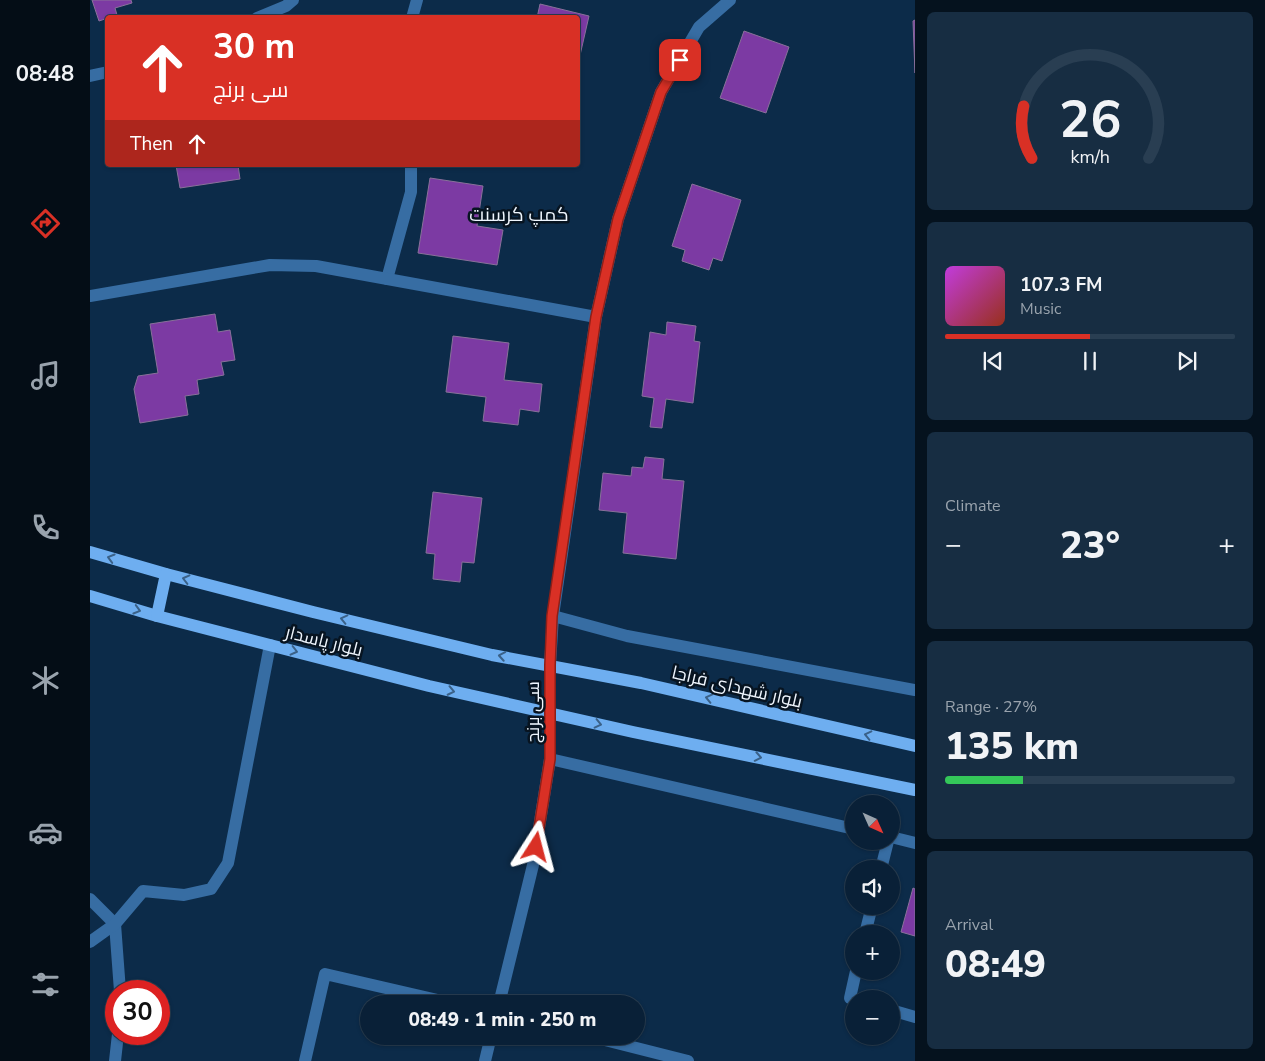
<!DOCTYPE html>
<meta charset="utf-8">
<style>
:root{--surface:#092037;--page:#172d42;--text:#f1f3f6;--muted:#99a3ad;--line:#293e52;--accent:#d93025}
body{margin:0;font-family:"Nunito Sans",Cairo,sans-serif;background:var(--page);color:var(--text);height:100vh;display:flex;flex-direction:column;font-size:19px;white-space:nowrap}
*{box-sizing:border-box;margin:0}
p{font-size:16px;color:var(--muted)}
.icon{flex:none;width:28px;height:28px;fill:none;stroke:currentColor;stroke-width:2;stroke-linecap:round;stroke-linejoin:round}
.map{position:relative;flex:1;overflow:hidden}
.drawer{display:flex;flex-direction:column;gap:12px;padding:12px;background:#05121e;width:350px}
.drawer>*{flex:none}
.hud{position:absolute;left:15px;top:15px;width:475px;height:152px;border-radius:5px;box-shadow:0 1px 4px #0004,0 0 0 1px var(--line);background:#d93025;color:#fff;overflow:hidden}
.needle{width:32px;rotate:135deg}
.fabs{position:absolute;left:755px;top:795px;display:grid;gap:10px}
.fabs a{display:grid;place-items:center;width:55px;height:55px;border-radius:50%;background:var(--surface);box-shadow:0 1px 4px #0004,0 0 0 1px var(--line);font-size:25px}
.speed{position:absolute;left:15px;top:980px;display:flex;gap:10px;font-size:25px;font-weight:700;text-align:center}
.speed>*{display:grid;place-content:center;width:65px;height:65px;border-radius:50%;background:var(--surface);box-shadow:0 1px 4px #0004,0 0 0 1px var(--line);line-height:1}
.speed .limit{border:8px solid #d22;background:#fff;color:#111}
.pin{position:absolute;display:grid;place-items:center;width:42px;height:42px;color:#fff;margin:-21px;border-radius:10px;box-shadow:0 2px 8px #0006}
.me{position:absolute;width:55px;margin:-28px;rotate:9deg;stroke-linejoin:round;filter:drop-shadow(0 0 4px #0008)}
.turn{display:flex;align-items:center;gap:18px;height:105px;padding:0 25px;font-size:22px}
.turn .icon{width:65px;height:65px;stroke-width:2.5}
.turn b{display:block;font-size:35px;line-height:42px}
.then{display:flex;align-items:center;height:48px;padding:0 25px;background:#0003;gap:10px;font-size:19px}
.big{font-size:38px;font-weight:800;line-height:1.1}
.drawer .widget{flex:1;display:flex;flex-direction:column;justify-content:center;gap:8px;min-width:0;padding:0 18px;border-radius:8px;background:var(--page)}
.drawer .dial{align-items:center;gap:0}
.dial svg{height:130px;overflow:visible;fill:none;stroke:var(--line);stroke-width:7;stroke-linecap:round;text-anchor:middle}
.dial text{fill:var(--text);stroke:none}
.song{display:flex;align-items:center;gap:15px}
.cover{width:60px;height:60px;border-radius:8px;background:linear-gradient(135deg,hsl(290 70% 55%),hsl(10 70% 35%))}
.played{height:5px;border-radius:2px;background:linear-gradient(90deg,var(--accent) 50%,var(--line) 50%)}
.keys{display:flex;justify-content:space-around;direction:ltr}
.heat{display:flex;justify-content:space-between;align-items:center;font-size:28px;direction:ltr}
.charge{height:8px;border-radius:4px;background:linear-gradient(90deg,#34c759 27%,var(--line) 0)}
.trip{position:absolute;left:270px;top:995px;width:285px;height:50px;border-radius:25px;background:var(--surface);box-shadow:0 1px 4px #0004,0 0 0 1px var(--line);font-weight:800;line-height:50px;text-align:center}
main{display:flex;flex:1;min-height:0}
.tab-bar{display:flex;flex-direction:column;width:90px;justify-content:space-around;align-items:center;background:#040d16;color:var(--muted)}
.tab-bar .icon{width:35px;height:35px}
.tab-bar .current{color:var(--accent)}
.tab-bar b{font-size:22px;color:var(--text)}
.map>svg:first-child{display:block}
.building{fill:#7c3aa3;stroke:#89719a}
.lines{fill:none;stroke-linecap:round;stroke-linejoin:round}
.minor{stroke:#376da3;stroke-width:12}
.major{stroke:#6eaef0;stroke-width:12}
.oneway{stroke:#3a6188}
.route-casing{stroke:#8d1f18;stroke-width:12}
.route{stroke:#d93025;stroke-width:9}
.labels{text-anchor:middle;stroke-width:5;stroke-linejoin:round;paint-order:stroke}
.street-label{font-size:18px;fill:#eff6fe;stroke:#071421}
.neighbourhood-label{font-size:19px;fill:#eff6fe;stroke:#071421}
</style>
<main>
<nav class="tab-bar">
<b>08:48</b>
<svg class="icon current" aria-label="directions" viewBox="0 0 24 24"><path d="M12 3l9 9-9 9-9-9zM9 14v-3h6M13 9l2 2-2 2"/></svg>
<svg class="icon" aria-label="music" viewBox="0 0 24 24"><path d="M9 18V5l10-2v13"/><circle cx="6" cy="18" r="3"/><circle cx="16" cy="16" r="3"/></svg>
<svg class="icon" aria-label="phone" viewBox="0 0 24 24"><path d="M5 4h4l2 5-3 2q2 4 5 5l2-3 5 2v4C11 20 4 13 5 4z"/></svg>
<svg class="icon" aria-label="climate" viewBox="0 0 24 24"><path d="M12 3v18M4 7l16 10M4 17L20 7"/></svg>
<svg class="icon" aria-label="car" viewBox="0 0 24 24"><path d="M5 17H2v-5l4-1 3-4h7l3 4 3 1v5h-3M9 17h6M6 11h13"/><circle cx="7" cy="17" r="2"/><circle cx="17" cy="17" r="2"/></svg>
<svg class="icon" aria-label="filters" viewBox="0 0 24 24"><path d="M4 7h16M4 17h16"/><circle cx="9" cy="7" r="2"/><circle cx="15" cy="17" r="2"/></svg>
</nav>
<div class="map">
<svg width="825" height="1061" viewBox="0 0 825 1061">
<rect width="100%" height="100%" fill="#0c2b49"/>
<g class="building">
<polygon points="2,0 41,0 42,3 25,8 27,15 9,21"/>
<polygon points="450,4 499,16 488,64 488,18 447,18"/>
<polygon points="825,20 825,73 823,21"/>
<polygon points="654,31 699,47 676,113 630,98"/>
<polygon points="86,165 148,165 150,179 90,188"/>
<polygon points="340,178 393,186 387,226 413,230 407,265 328,253"/>
<polygon points="602,184 651,200 632,261 623,258 619,270 592,261 595,250 582,246"/>
<polygon points="125,314 128,332 140,330 145,360 131,362 134,375 107,380 109,394 95,396 98,415 50,423 44,389 48,376 68,373 60,324"/>
<polygon points="577,322 606,326 604,341 610,342 603,403 576,399 572,428 560,427 564,398 552,396 560,332 576,335"/>
<polygon points="363,336 419,343 414,380 452,384 449,412 430,409 428,425 393,421 396,397 356,392"/>
<polygon points="555,457 574,459 572,479 594,481 586,559 533,553 537,513 509,510 513,473 541,476 542,467 553,468"/>
<polygon points="343,492 392,498 384,563 372,562 370,582 343,579 345,554 336,553"/>
<polygon points="823,888 825,889 825,936 811,932"/>
</g>
<g class="lines">
<g class="minor">
<polyline points="167,18 196,6 203,0"/>
<polyline points="322,18 327,0"/>
<polyline points="0,76 18,72"/>
<polyline points="297,279 321,192 321,165"/>
<polyline points="0,296 180,265 226,266 506,317"/>
<polyline points="463,616 537,636 825,690"/>
<polyline points="460,759 764,829"/>
<polyline points="801,837 825,843"/>
<polyline points="791,869 798,841"/>
<polyline points="0,899 25,924 30,991"/>
<polyline points="775,934 782,906"/>
<polyline points="0,942 25,924 53,891 94,895 121,889 138,863 180,645"/>
<polyline points="764,999 760,998 766,971"/>
<polyline points="409,1004 443,865 460,759 460,665 463,616 506,317 528,219 571,92 609,27 640,0"/>
<polyline points="801,1010 825,1017"/>
<polyline points="499,1036 598,1061"/>
<polyline points="25,1061 28,1034"/>
<polyline points="215,1061 235,974 365,1004"/>
<polyline points="395,1061 401,1036"/>
</g>
<g class="major">
<polyline points="0,552 76,574 223,612 402,655 551,683 825,746"/>
<polyline points="0,596 67,616 339,686 543,732 825,790"/>
<polyline points="67,616 76,574"/>
</g>
</g>
<defs><path id="oneway-chevron" d="M-2-3.5L2.5 0L-2 3.5" fill="none" stroke-width="1.6" stroke-linecap="round" stroke-linejoin="round" transform="scale(1.25)"/></defs>
<g class="oneway">
<use href="#oneway-chevron" transform="translate(21 558) rotate(-164)"/>
<use href="#oneway-chevron" transform="translate(96 579) rotate(-166)"/>
<use href="#oneway-chevron" transform="translate(47 610) rotate(16)"/>
<use href="#oneway-chevron" transform="translate(254 619) rotate(-167)"/>
<use href="#oneway-chevron" transform="translate(204 651) rotate(14)"/>
<use href="#oneway-chevron" transform="translate(412 656) rotate(-170)"/>
<use href="#oneway-chevron" transform="translate(361 691) rotate(12)"/>
<use href="#oneway-chevron" transform="translate(619 698) rotate(-167)"/>
<use href="#oneway-chevron" transform="translate(508 724) rotate(13)"/>
<use href="#oneway-chevron" transform="translate(778 735) rotate(-167)"/>
<use href="#oneway-chevron" transform="translate(668 757) rotate(11)"/>
</g>
<g class="lines">
<defs>
<polyline id="route" points="446,847 460,759 460,665 462,616 506,317 528,219 571,92 590,60"/>
</defs>
<use href="#route" class="route-casing"/>
<use href="#route" class="route"/>
</g>
<g class="labels">
<g class="street-label">
<text transform="translate(234 641) rotate(14)" y="6">بلوار پاسدار</text>
<text transform="translate(647 687) rotate(13)" y="6">بلوار شهدای فراجا</text>
<text transform="translate(443 712) rotate(-90)" y="6">سی برنج</text>
</g>
<g class="neighbourhood-label">
<text x="429" y="221">کمپ کرسنت</text>
</g>
</g>
</svg>
<div class="fabs">
<a><svg class="needle" viewBox="-14 -14 28 28"><path d="M0-13l5 13h-10z" fill="#e53935"/><path d="M0 13l5-13h-10z" fill="#99a3ad"/></svg></a>
<a><svg class="icon" aria-label="sound" viewBox="0 0 24 24"><path d="M4 9h4l5-4v14l-5-4H4zM17 9q2 3 0 6"/></svg></a>
<a>+</a>
<a>−</a>
</div>
<div class="speed"><div class="limit">30</div></div>
<div class="pin" style="left:590px;top:60px;background:#d93025"><svg class="icon" aria-label="arrive" viewBox="0 0 24 24"><path d="M6 21V4h12l-3 4 3 4H6"/></svg></div>
<svg class="me" style="left:446px;top:847px" viewBox="-20 -20 40 40"><path d="M0-17L14 15 0 8-14 15z" fill="#d93025" stroke="#fff" stroke-width="4"/></svg>
<div class="trip">08:49 · 1 min · 250 m</div>
<div class="hud">
<div class="turn"><svg class="icon" aria-label="ahead" viewBox="0 0 24 24"><path d="M12 20V5M6 11l6-6 6 6"/></svg><div><b>30 m</b>سی برنج</div></div>
<div class="then">Then<svg class="icon" aria-label="ahead" viewBox="0 0 24 24"><path d="M12 20V5M6 11l6-6 6 6"/></svg></div>
</div>
</div>
<section class="drawer">
<div class="widget dial"><svg viewBox="0 0 100 80">
<path d="M14 69A42 42 0 1 1 86 69"/>
<path d="M14 69A42 42 0 0 1 9 37" stroke="#d93025"/>
<text x="50" y="56" font-size="32" font-weight="700">26</text>
<text x="50" y="72" font-size="11">km/h</text>
</svg></div>
<div class="widget">
<div class="song"><i class="cover"></i><div><b>107.3 FM</b><p>Music</p></div></div>
<div class="played"></div>
<div class="keys"><svg class="icon" aria-label="previous" viewBox="0 0 24 24"><path d="M18 5L8 12l10 7zM5 5v14"/></svg><svg class="icon" aria-label="pause" viewBox="0 0 24 24"><path d="M8 5v14M16 5v14"/></svg><svg class="icon" aria-label="next" viewBox="0 0 24 24"><path d="M6 5l10 7-10 7zM19 5v14"/></svg></div>
</div>
<div class="widget"><p>Climate</p>
<div class="heat"><a>−</a><b class="big">23°</b><a>+</a></div>
</div>
<div class="widget"><p>Range · 27%</p><b class="big">135 km</b><div class="charge"></div></div>
<div class="widget"><p>Arrival</p><b class="big">08:49</b></div>
</section>
</main>
